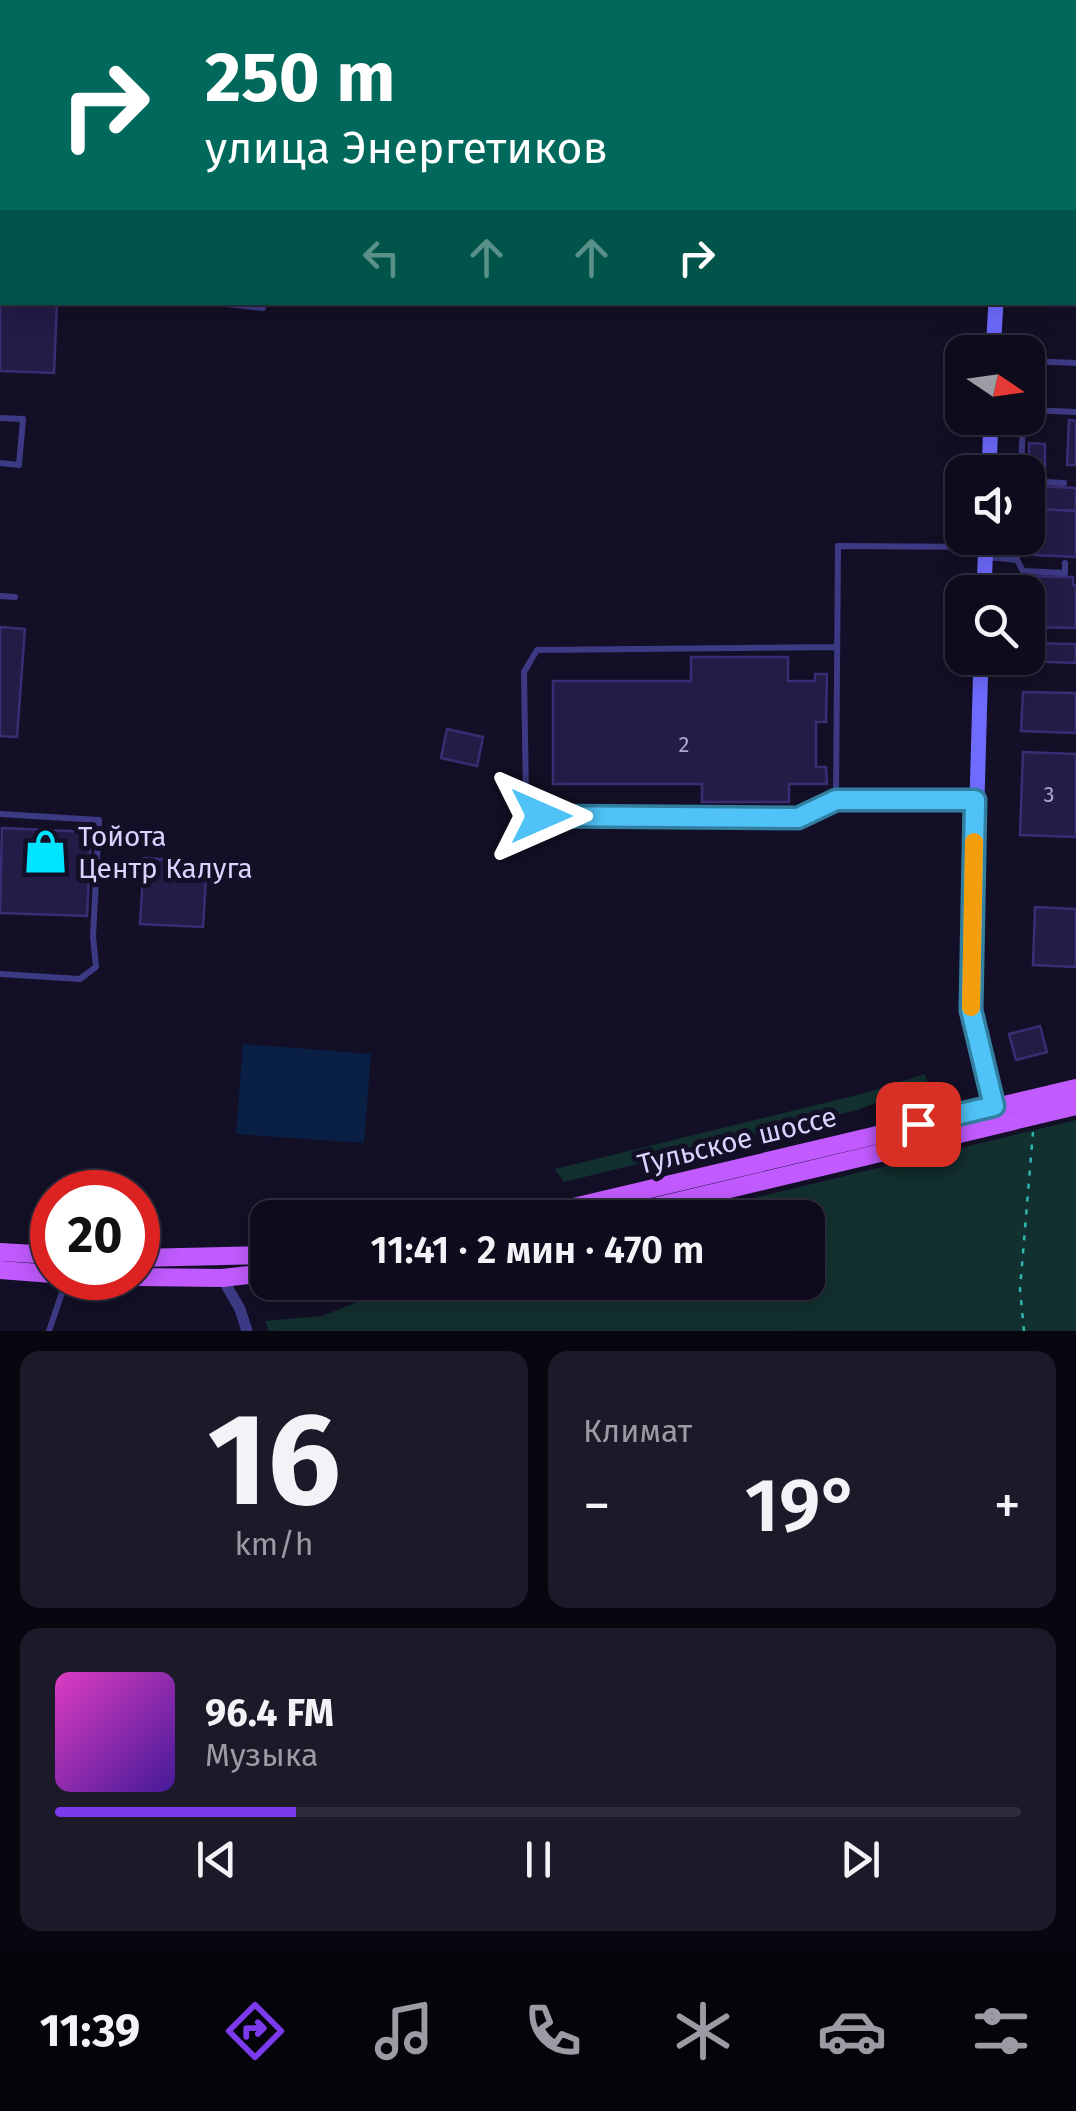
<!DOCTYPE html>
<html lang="ru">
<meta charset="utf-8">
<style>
:root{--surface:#0e0b1c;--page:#1c1929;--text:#f1f3f6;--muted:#9b9ba3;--line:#2e2b3b;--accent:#7c3aed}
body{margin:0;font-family:"Fira Sans",sans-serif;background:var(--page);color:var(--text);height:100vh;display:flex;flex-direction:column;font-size:38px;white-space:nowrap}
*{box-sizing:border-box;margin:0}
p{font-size:32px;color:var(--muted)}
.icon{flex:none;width:55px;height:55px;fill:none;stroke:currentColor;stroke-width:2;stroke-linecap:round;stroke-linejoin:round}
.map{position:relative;height:1331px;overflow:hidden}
.panel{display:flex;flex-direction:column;gap:20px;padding:20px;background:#08060f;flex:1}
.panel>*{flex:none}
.hud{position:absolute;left:0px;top:0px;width:1078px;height:305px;box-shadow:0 5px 25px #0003,0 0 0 2px var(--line);background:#00695c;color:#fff;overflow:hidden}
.needle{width:65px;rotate:103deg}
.controls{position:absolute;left:945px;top:335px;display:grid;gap:20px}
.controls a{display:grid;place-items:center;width:100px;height:100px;border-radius:20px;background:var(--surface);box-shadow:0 5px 25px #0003,0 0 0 2px var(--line);font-size:50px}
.speed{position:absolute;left:30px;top:1170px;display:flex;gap:20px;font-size:50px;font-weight:700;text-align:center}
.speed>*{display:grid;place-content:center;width:130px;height:130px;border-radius:50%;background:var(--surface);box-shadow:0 5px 25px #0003,0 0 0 2px var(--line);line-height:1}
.speed .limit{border:15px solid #d22;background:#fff;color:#111}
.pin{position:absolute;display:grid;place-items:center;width:85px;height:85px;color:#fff;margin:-42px;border-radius:20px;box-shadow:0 5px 15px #0006}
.me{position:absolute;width:110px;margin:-55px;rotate:90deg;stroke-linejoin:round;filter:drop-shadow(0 0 8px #0008)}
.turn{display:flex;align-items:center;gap:35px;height:210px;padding:0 40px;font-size:45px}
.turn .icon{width:130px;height:130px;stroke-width:2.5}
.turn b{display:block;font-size:70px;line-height:85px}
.lanes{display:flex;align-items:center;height:95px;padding:0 40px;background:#0003;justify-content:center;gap:50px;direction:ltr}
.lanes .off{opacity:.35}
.big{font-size:75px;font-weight:600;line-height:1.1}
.panel .widget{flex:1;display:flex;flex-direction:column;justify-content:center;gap:15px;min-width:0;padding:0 35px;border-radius:20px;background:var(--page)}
.panel .dial{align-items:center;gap:0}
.dial b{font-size:130px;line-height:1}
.song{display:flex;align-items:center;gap:30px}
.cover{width:120px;height:120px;border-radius:15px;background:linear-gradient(135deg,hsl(310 70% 55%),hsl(260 70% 35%))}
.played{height:10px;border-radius:5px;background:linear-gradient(90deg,var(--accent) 25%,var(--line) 25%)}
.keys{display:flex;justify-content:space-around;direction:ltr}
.heat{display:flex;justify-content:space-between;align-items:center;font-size:55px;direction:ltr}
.panel .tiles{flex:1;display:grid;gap:20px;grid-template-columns:1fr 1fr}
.widget:last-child{grid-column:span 2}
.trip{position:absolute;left:250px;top:1200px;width:575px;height:100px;border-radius:20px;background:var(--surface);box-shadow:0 5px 25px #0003,0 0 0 2px var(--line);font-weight:600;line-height:100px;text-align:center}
.dock{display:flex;height:160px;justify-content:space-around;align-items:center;background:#06040b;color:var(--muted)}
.dock .icon{width:70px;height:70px}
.dock .selected{color:var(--accent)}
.dock b{font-size:45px;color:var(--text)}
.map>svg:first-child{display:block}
.green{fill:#12302f}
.water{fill:#0a1f44}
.building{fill:#241b47;stroke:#3b2d73;stroke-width:2.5}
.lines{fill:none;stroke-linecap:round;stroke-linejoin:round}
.path{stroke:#2fb8b0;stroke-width:2.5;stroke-dasharray:5 8;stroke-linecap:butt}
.lane{stroke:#3d3a85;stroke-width:6}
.street{stroke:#3d3a85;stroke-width:11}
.secondary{stroke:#6f6bff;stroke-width:15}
.primary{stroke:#c25bff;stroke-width:18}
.route-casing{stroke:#337fa1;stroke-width:25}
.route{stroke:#4fc3f7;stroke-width:18}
.slow{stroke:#f59e0b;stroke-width:18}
.labels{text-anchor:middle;stroke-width:10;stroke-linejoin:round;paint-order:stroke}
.number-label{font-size:22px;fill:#aca6d1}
.poi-label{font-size:28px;fill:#d9d4ff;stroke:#130f26;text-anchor:start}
.street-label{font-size:28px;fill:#d9d4ff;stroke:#130f26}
</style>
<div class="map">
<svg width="1076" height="1331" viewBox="0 0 1076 1331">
<rect width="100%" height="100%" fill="#130f26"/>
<g class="green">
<polygon points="925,1074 928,1084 857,1110 564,1182 555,1169 865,1093"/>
<polygon points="1076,1120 1076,1331 269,1331 265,1321 322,1316 404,1283 808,1282 808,1218 675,1217"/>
</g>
<polygon class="water" points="243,1044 371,1054 364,1143 236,1134"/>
<g class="building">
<polygon points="0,180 2,302 57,302 54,373 0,371"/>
<polygon points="1069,420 1076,421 1076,465 1067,465"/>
<polygon points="1029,443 1045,444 1045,469 1029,468"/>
<polygon points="1036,486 1076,488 1076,511 1036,509"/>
<polygon points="1036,509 1076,511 1076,557 1034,555"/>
<polygon points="1014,576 1073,577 1073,585 1076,585 1076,628 1028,627 1028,592 1013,592"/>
<polygon points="0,627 25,629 17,737 0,736"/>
<polygon points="1028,643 1076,644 1076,663 997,660 997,658 1028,658"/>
<polygon points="691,657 788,657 788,681 815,681 815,674 827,674 826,722 816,722 816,767 826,767 827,784 789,784 789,802 702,802 702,784 553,784 553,681 691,681"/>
<polygon points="1023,692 1076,693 1076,733 1021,731"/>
<polygon points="447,729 483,737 477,766 441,758"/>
<polygon points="1023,752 1076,754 1076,837 1020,835"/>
<polygon points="2,828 91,832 87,916 0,913"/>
<polygon points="144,858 207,862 203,927 140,924"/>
<polygon points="1035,907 1076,909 1076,967 1033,965"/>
<polygon points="1040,1026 1047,1052 1016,1060 1009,1034"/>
</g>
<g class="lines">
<polyline class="path" points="1024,1331 1020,1289 1033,1132"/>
<g class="lane">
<polyline points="1075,53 1076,53"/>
<polyline points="0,68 2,68"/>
<polyline points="0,169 2,169"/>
<polyline points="1075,221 1076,221"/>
<polyline points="209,302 263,308 264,302"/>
<polyline points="1028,361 1076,363"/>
<polyline points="1028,410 1076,412"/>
<polyline points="0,418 23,419 19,465 0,463"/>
<polyline points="1021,472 1023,418"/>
<polyline points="1028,481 1064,483"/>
<polyline points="987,557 1017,560 1023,571 1065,573 1065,563"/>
<polyline points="1017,560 1018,538"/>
<polyline points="0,596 15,597"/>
<polyline points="837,647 537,650 524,672 526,800 541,816 798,818 836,800 838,546 985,547"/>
<polyline points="836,800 975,800"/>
<polyline points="0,814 99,820 93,937 96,967 80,979 0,974"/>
<polyline points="49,1331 67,1278"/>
</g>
<g class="street">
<polyline points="32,0 67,2"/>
<polyline points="222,1278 240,1309 247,1331"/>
</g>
<g class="secondary">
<polyline points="1005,2 1005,0"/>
<polyline points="993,352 996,302"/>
<polyline points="989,472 991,418"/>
<polyline points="984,592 986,538"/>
<polyline points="981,658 971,1010 996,1115"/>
</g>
<g class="primary">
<polyline points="527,1218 1076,1088"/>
<polyline points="608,1218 1076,1106"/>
<polyline points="0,1252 52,1255"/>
<polyline points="138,1258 268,1255"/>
<polyline points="0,1270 52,1274"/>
<polyline points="138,1277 222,1278 268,1273"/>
</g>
</g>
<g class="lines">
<defs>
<polyline id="route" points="541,816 798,818 836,800 975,800 971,1010 994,1106 918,1124"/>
</defs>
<use href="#route" class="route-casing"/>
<use href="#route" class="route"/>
<polyline class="slow" points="971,1007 974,842"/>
</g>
<defs>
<symbol id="shop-bare" viewBox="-9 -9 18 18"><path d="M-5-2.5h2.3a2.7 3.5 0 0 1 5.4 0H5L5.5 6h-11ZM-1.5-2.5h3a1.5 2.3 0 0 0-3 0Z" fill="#00e5ff" stroke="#130f26" stroke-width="2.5" paint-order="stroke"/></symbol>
</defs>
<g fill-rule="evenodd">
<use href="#shop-bare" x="14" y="820" width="63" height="63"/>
</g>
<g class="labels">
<g class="number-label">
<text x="684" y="752">2</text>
<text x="1049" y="802">3</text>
</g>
<g class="poi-label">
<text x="78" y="846">Тойота<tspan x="78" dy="32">Центр Калуга</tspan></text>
</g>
<g class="street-label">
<text transform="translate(737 1140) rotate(-14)" y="10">Тульское шоссе</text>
</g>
</g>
</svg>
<div class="controls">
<a><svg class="needle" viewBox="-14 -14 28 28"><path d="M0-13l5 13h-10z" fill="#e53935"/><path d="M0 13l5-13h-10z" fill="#9b9ba3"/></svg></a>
<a><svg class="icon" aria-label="sound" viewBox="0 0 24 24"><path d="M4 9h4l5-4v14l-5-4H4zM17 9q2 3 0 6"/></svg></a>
<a><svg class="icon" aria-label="search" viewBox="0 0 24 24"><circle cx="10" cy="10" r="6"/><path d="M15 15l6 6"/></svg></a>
</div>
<div class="speed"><div class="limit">20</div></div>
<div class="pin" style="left:918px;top:1124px;background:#d93025"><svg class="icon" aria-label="arrive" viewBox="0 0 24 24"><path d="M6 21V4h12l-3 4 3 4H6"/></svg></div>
<svg class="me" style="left:541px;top:816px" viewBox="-20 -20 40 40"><path d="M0-17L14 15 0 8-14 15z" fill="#4fc3f7" stroke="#fff" stroke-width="4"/></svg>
<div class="trip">11:41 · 2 мин · 470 m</div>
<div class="hud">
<div class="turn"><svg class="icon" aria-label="right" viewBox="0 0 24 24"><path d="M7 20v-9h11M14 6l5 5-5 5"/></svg><div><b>250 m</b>улица Энергетиков</div></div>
<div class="lanes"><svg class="icon off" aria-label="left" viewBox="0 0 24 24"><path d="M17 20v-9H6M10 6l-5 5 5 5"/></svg><svg class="icon off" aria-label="ahead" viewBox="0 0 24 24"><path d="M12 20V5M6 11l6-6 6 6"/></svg><svg class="icon off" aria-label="ahead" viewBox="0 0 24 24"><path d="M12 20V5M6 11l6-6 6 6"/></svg><svg class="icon" aria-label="right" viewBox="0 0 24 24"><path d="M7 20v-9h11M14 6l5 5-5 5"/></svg></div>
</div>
</div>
<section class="panel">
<div class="tiles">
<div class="widget dial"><b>16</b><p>km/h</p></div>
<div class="widget"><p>Климат</p>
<div class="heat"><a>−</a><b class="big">19°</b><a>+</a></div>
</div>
<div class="widget">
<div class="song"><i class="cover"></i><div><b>96.4 FM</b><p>Музыка</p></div></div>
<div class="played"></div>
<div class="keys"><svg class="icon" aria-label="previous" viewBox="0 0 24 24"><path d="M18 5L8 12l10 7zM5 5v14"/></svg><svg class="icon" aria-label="pause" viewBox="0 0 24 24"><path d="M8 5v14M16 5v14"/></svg><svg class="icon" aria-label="next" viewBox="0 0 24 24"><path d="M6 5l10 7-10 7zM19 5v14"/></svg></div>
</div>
</div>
</section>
<nav class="dock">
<b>11:39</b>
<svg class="icon selected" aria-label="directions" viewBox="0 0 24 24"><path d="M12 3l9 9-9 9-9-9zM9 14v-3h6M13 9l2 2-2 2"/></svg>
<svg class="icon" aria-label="music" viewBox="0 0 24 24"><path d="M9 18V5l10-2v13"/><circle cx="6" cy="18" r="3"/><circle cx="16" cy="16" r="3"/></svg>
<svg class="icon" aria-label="phone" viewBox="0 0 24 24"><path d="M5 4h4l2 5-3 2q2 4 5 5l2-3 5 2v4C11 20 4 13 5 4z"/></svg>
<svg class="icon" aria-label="climate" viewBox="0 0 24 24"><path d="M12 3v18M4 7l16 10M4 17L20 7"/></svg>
<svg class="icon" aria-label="car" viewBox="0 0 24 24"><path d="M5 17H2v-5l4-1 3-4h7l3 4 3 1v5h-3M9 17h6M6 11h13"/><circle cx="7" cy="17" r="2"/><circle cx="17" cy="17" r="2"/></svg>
<svg class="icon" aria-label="filters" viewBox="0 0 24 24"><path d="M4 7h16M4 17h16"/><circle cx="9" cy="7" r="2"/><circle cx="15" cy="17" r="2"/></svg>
</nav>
